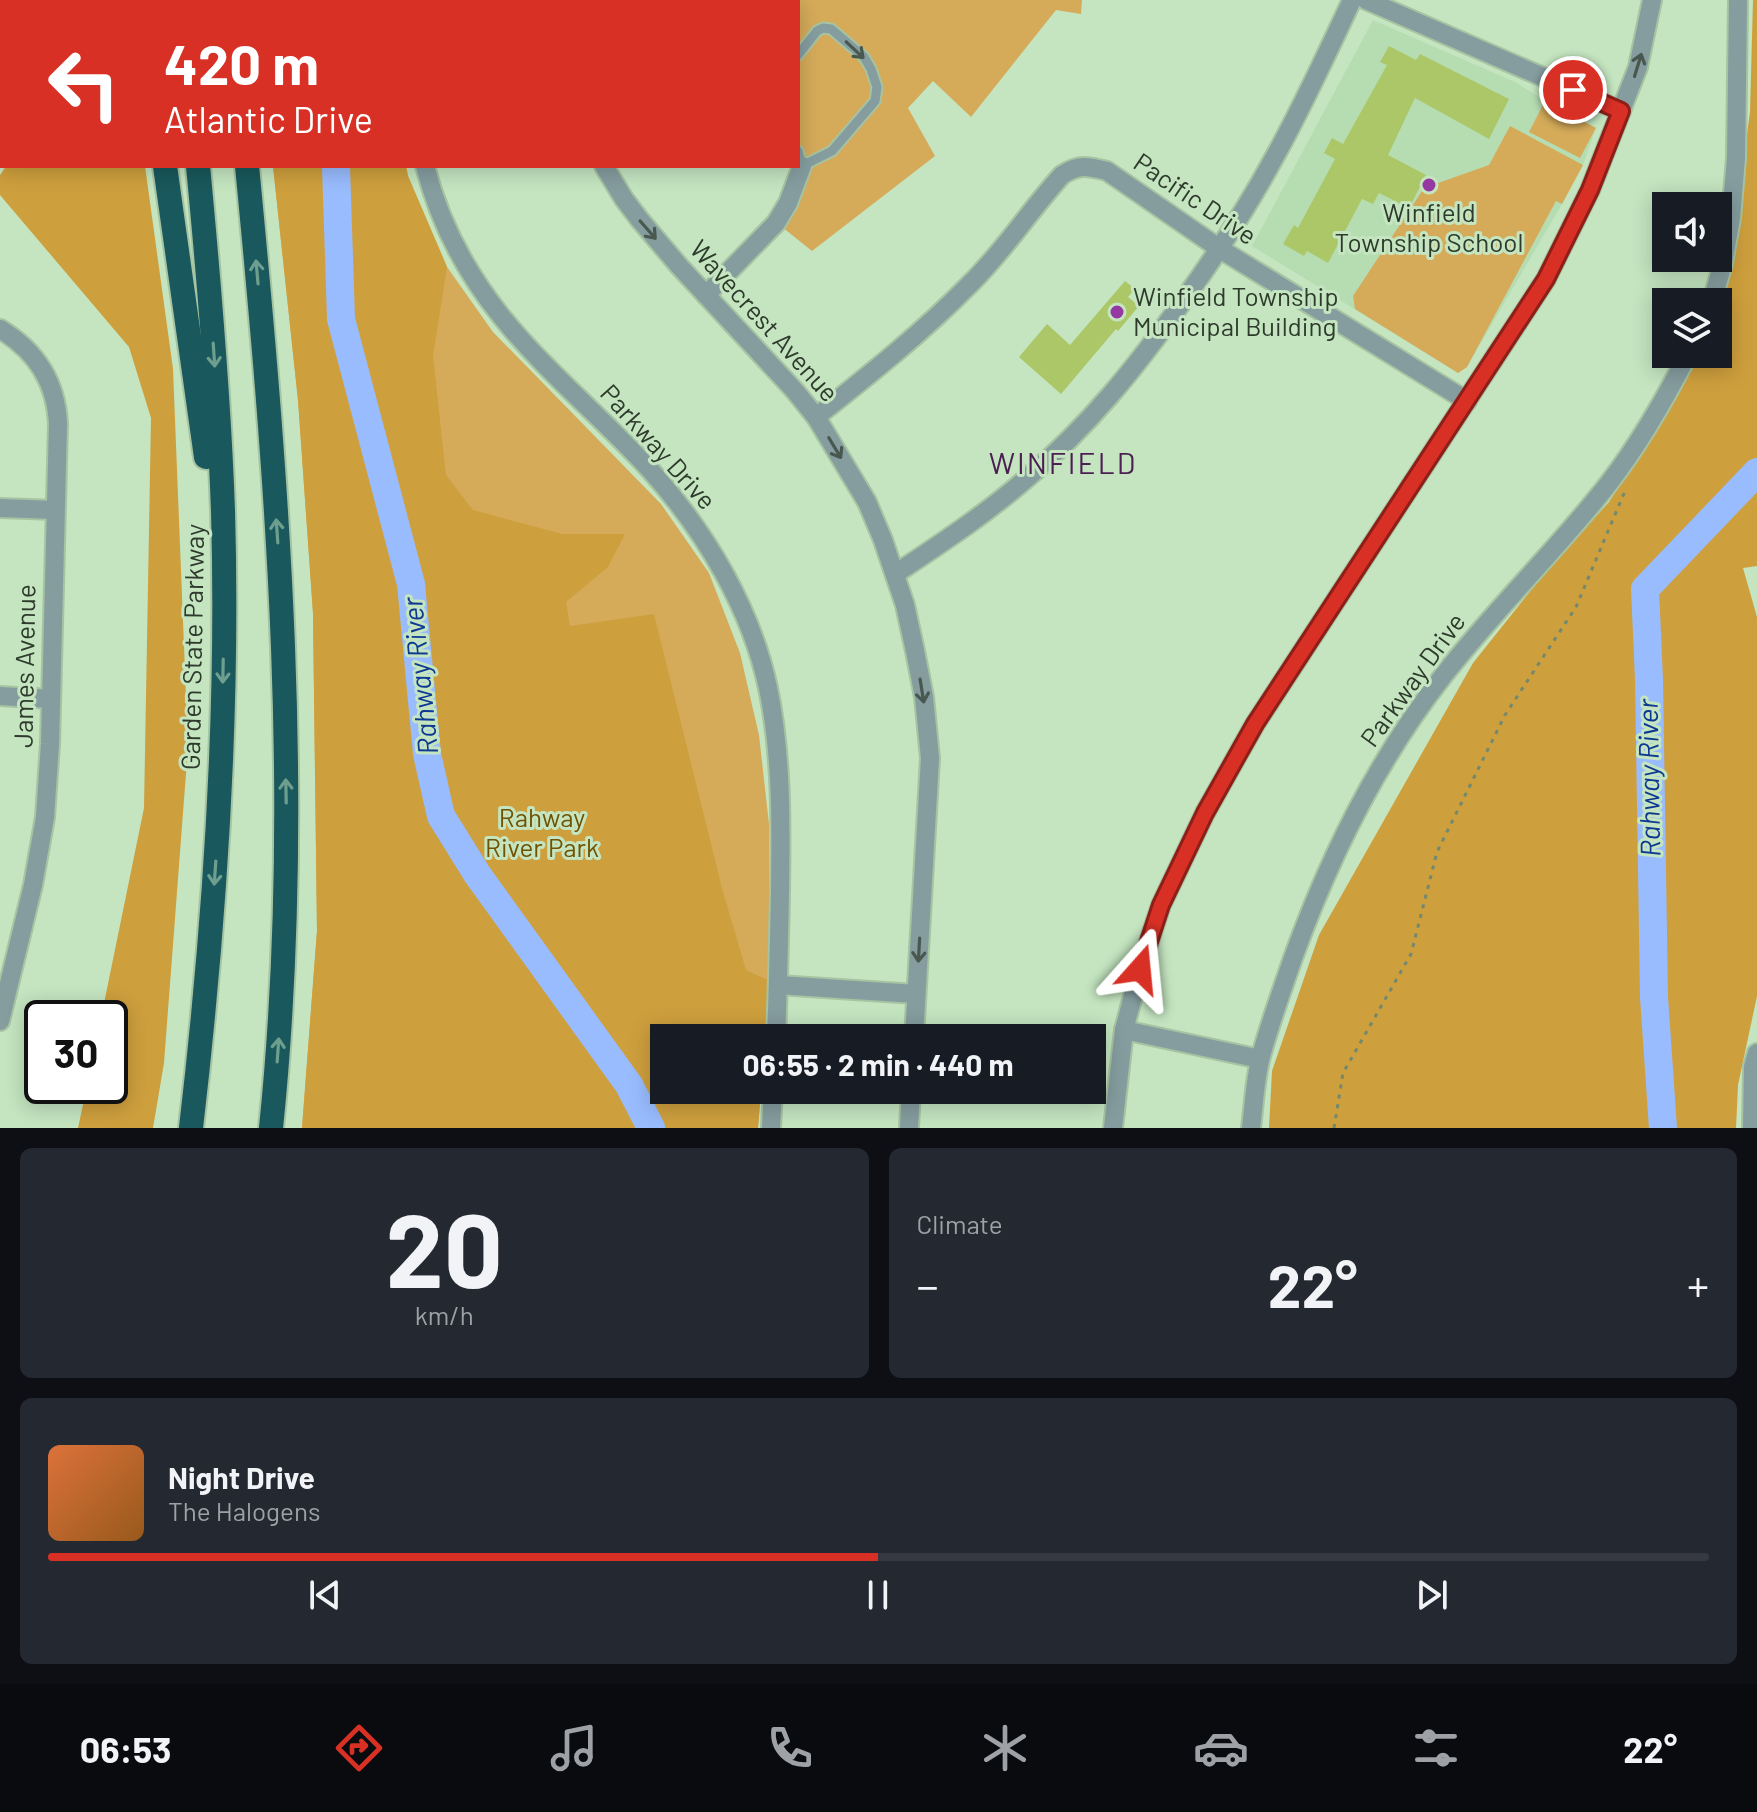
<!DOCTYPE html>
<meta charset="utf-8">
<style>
:root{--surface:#171b24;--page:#242831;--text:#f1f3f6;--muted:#9ea1a6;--line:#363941;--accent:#d93025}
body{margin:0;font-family:Barlow,sans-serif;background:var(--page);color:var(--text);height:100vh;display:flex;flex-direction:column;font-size:30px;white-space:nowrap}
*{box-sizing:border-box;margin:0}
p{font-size:26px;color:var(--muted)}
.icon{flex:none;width:44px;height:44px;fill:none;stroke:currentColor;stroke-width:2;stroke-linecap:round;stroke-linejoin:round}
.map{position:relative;height:1128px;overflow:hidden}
.details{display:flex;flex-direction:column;gap:20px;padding:20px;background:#0d0f14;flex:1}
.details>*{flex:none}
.guide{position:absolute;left:0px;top:0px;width:800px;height:168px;box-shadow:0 4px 20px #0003;background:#d93025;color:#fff;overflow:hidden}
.tools{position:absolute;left:1652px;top:192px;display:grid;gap:16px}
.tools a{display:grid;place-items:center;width:80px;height:80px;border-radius:0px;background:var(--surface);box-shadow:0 4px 20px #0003;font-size:40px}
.speed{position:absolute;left:24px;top:1000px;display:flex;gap:16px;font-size:40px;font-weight:700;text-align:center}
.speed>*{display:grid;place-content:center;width:104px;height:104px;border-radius:50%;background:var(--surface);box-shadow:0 4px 20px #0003;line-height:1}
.speed .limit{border:4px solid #111;border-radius:12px;background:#fff;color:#111}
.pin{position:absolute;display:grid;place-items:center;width:68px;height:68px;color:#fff;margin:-34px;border:4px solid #fff;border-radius:50%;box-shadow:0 2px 8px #0007}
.me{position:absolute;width:88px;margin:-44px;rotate:18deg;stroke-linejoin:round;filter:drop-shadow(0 0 6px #0008)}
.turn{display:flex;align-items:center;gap:28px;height:168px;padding:0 32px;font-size:36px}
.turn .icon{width:104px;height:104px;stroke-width:2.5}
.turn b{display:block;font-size:56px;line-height:68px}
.big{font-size:60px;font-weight:700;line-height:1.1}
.details .widget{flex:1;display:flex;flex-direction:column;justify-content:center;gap:12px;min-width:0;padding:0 28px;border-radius:12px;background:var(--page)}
.details .dial{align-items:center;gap:0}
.dial b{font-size:104px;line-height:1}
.song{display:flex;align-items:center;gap:24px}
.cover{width:96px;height:96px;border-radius:12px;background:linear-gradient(135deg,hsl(20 70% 55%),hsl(30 70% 35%))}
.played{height:8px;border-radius:4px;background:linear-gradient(90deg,var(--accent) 50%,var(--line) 50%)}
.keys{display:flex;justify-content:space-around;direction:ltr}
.heat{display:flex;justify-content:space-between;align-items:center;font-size:44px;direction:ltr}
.details .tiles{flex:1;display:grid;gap:20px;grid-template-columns:1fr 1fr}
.widget:last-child{grid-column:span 2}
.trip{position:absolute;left:650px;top:1024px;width:456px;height:80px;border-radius:0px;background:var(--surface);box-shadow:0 4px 20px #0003;font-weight:700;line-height:80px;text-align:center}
.dock{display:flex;height:128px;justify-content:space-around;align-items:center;background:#090b0e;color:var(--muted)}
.dock .icon{width:56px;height:56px}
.dock .active{color:var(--accent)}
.dock b{font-size:36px;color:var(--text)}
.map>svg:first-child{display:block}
.built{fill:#b6ddb2}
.green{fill:#d5ab5a}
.forest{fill:#ce9f3d}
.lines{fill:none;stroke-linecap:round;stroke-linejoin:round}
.river{stroke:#99bcfe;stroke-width:28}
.building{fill:#acc767}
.service-casing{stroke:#a6c3a2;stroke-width:13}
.minor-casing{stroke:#a6c3a2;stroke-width:22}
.motorway-casing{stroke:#a6c3a2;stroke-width:28}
.path{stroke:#72886f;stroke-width:3;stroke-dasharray:4 6;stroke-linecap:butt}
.service{stroke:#859d9f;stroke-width:9}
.minor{stroke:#859d9f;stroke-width:18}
.motorway{stroke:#19585c;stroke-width:24}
.oneway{stroke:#48584e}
.oneway2{stroke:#6e9e8e}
.route-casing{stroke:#8d1f18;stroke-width:20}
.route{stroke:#d93025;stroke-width:14}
.poi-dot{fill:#9538a2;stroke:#c4e5c0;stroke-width:3}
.labels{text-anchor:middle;stroke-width:6;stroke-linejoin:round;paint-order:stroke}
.street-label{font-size:26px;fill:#2e3b2c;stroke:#c4e5c0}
.poi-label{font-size:26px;fill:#2e3b2c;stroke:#c4e5c0}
.park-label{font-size:26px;fill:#715202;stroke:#c4e5c0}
.water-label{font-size:28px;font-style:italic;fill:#0d3993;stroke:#c4e5c0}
.quarter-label{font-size:30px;letter-spacing:2px;fill:#4b1f52;stroke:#c4e5c0}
</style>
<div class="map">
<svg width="1757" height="1128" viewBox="0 0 1757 1128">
<rect width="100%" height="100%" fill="#c4e5c0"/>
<polygon class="built" points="1373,20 1517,83 1545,101 1596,128 1583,165 1562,204 1467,367 1458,373 1252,246"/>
<g class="green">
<polygon points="671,0 1082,0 1081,14 1056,10 971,117 933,81 908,108 935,156 812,251 782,227 808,177 796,166 798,166 798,2 671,2"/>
<polygon points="1545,101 1596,128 1580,158 1529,132"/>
<polygon points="1510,126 1583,165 1562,204 1556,201 1467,367 1458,373 1355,309 1353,296 1424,188 1489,165"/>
<polygon points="273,166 406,166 408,176 447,267 493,332 661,504 709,573 740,653 759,735 769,824 769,962 765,1038 664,1038 664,1090 761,1090 758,1128 302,1128 317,931 313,613 298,400"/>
</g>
<g class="forest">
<polygon points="1753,0 1757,0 1757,566 1743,568 1757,617 1757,996 1738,1085 1736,1128 1269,1128 1272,1071 1319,935 1473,663 1544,574 1609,502 1659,425 1697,354 1718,354 1718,302 1731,251 1750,112"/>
<polygon points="6,166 145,166 173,369 188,747 164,1063 153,1128 78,1128 87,1086 110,1086 110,1018 101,1018 144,808 151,418 129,347 0,195 0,175"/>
<polygon points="273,166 406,166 408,176 447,267 433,356 446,475 473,510 562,534 625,534 608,567 566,602 570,626 654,614 722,888 746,970 768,980 765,1038 664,1038 664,1090 761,1090 758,1128 302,1128 317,931 313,613 298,400"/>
</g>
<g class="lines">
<g class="river">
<polyline points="331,0 331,2"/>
<polyline points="336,166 341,319 411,584 427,754 441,816 477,874 629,1085 651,1128"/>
<polyline points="1663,1128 1654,997 1649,680 1645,589 1757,472"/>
</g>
</g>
<g class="building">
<polygon points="1389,46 1416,60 1420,54 1509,99 1489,139 1415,98 1388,155 1426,175 1409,208 1379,193 1373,204 1362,199 1328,263 1307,251 1304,256 1283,244 1294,225 1298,228 1335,159 1324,153 1332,138 1343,144 1387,65 1380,62"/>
<polygon points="1125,281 1135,289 1128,297 1139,306 1118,331 1116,329 1061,394 1019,357 1047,324 1070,345"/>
</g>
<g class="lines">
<defs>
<g id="service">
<polyline points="30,0 34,2"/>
<polyline points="44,2 45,0"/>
<polyline points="798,55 817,31 823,28 831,29 864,57 871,69 877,87 875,101 832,151 802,166 798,151"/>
</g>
<g id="minor">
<polyline points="543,0 543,2"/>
<polyline points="1366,0 1621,111"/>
<polyline points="411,2 411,0"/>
<path d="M 425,166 C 439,221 465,271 501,316 C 546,372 603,418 652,472 C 706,533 751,608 768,688 C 782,755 781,825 780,893 C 779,941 778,990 776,1038"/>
<polyline points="604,166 624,199 640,220 680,267 795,391 816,417 867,502 883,540 905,605 915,651 924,697 930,758 914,1038"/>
<polyline points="706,295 776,223 788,203 802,166"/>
<polyline points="1712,302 1723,263 1731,218 1736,158 1738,0"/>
<path d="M 0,329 C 36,351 56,381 58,424 L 50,744 L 45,817 L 33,885 L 0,1021"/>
<path d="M 816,417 C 869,375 922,333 970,284 C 1004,251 1030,210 1062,175 C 1079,164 1087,166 1107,171 L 1220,249 L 1467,401"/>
<polyline points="0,508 55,510"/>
<path d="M 895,574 C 940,544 986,514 1027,478 C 1088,427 1137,366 1183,301 C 1216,255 1247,208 1274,158 C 1303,106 1327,53 1352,0"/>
<polyline points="0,696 51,699"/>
<polyline points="778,985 916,994"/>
<polyline points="1124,1030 1260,1059"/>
<polyline points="771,1128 773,1090"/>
<polyline points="909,1128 911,1090"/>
<polyline points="1113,1128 1124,1030 1140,969 1161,905 1205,813 1255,724 1546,279 1590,190 1638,67 1652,0"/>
<path d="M 1251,1128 C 1254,1104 1255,1079 1261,1056 C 1270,1023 1282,990 1293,958 C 1329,858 1377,760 1443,676 C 1495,609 1557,550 1609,483 C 1640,443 1665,399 1688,354"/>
<polyline points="1752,1128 1753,1067 1757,1053"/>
</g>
<g id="motorway">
<polyline points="136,0 137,2"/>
<polyline points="182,0 182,2"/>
<polyline points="231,0 231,2"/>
<polyline points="165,166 206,457"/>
<path d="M 247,166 C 278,486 304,808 271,1128"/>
<path d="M 191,1128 C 215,923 229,717 223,511 C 219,396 209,281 198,166"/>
</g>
</defs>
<use href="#service" class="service-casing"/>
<use href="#minor" class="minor-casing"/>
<use href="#motorway" class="motorway-casing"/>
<polyline class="path" points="1334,1128 1343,1073 1411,954 1437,852 1505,715 1576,607 1625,491"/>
<use href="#service" class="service"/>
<use href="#minor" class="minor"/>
<use href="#motorway" class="motorway"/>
</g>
<defs><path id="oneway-shaft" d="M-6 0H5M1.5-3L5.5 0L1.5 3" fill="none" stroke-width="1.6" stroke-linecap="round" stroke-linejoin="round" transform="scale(2)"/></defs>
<g class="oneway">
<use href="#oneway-shaft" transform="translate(855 50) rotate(43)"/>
<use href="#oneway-shaft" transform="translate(1638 65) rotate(-73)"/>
<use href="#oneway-shaft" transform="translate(648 230) rotate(49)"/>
<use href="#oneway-shaft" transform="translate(835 448) rotate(59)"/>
<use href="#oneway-shaft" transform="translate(922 691) rotate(81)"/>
<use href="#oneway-shaft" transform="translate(919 950) rotate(93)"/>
</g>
<g class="oneway2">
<use href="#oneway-shaft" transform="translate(257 272) rotate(-95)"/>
<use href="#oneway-shaft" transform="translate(214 355) rotate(86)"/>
<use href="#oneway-shaft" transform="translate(277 531) rotate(-94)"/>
<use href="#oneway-shaft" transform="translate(223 671) rotate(91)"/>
<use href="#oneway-shaft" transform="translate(286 791) rotate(-91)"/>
<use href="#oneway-shaft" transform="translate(215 873) rotate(94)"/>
<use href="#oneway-shaft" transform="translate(278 1050) rotate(-86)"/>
</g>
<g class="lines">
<defs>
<polyline id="route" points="1140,969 1161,905 1205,813 1255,724 1546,279 1590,190 1621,111 1573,90"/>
</defs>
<use href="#route" class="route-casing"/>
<use href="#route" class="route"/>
</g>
<g class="poi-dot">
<circle cx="1429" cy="185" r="8"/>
<circle cx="1117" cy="312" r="8"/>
</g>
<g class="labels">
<g class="street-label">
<text transform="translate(1195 199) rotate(34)" y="9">Pacific Drive</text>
<text transform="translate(764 321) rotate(48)" y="9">Wavecrest Avenue</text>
<text transform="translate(658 447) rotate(48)" y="9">Parkway Drive</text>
<text transform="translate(193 647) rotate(-89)" y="9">Garden State Parkway</text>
<text transform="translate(25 666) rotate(-89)" y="9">James Avenue</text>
<text transform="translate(1413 680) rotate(-54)" y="9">Parkway Drive</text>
</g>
<g class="poi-label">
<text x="1429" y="222">Winfield<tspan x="1429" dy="30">Township School</tspan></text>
<text x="1133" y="306" text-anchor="start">Winfield Township<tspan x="1133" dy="30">Municipal Building</tspan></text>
</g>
<g class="park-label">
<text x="542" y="827">Rahway<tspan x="542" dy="30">River Park</tspan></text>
</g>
<g class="water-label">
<text transform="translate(420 676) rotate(-96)" y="10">Rahway River</text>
<text transform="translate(1649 778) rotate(-91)" y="10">Rahway River</text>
</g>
<g class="quarter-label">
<text x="1063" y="474">WINFIELD</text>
</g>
</g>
</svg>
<div class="tools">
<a><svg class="icon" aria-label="sound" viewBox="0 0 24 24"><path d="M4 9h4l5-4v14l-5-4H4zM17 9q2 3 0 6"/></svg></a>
<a><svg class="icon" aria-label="layers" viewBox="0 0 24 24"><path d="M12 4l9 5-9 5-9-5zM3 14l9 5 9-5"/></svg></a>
</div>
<div class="speed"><div class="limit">30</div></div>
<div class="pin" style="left:1573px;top:90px;background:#d93025"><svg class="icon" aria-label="arrive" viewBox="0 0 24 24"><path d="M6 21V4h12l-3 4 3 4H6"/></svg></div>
<svg class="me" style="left:1140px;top:969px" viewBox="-20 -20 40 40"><path d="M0-17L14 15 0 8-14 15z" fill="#d93025" stroke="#fff" stroke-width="4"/></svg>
<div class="trip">06:55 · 2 min · 440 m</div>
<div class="guide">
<div class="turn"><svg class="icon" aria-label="left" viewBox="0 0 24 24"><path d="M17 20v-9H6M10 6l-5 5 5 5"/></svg><div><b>420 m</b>Atlantic Drive</div></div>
</div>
</div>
<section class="details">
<div class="tiles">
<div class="widget dial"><b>20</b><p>km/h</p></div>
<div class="widget"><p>Climate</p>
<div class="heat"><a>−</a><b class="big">22°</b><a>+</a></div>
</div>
<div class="widget">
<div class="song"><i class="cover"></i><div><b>Night Drive</b><p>The Halogens</p></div></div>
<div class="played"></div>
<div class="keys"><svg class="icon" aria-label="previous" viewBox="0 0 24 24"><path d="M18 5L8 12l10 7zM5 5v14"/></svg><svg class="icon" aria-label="pause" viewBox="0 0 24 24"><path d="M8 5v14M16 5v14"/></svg><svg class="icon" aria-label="next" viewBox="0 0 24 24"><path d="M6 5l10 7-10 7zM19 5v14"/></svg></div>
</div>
</div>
</section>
<nav class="dock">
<b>06:53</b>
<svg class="icon active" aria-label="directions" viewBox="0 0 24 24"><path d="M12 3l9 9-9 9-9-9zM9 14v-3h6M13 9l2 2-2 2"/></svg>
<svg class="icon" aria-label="music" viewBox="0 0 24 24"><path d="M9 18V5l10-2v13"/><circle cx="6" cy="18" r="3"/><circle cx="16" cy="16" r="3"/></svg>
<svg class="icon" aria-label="phone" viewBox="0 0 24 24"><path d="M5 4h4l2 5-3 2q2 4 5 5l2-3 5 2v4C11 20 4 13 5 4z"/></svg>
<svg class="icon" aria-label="climate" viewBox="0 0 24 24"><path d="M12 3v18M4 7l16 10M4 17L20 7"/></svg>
<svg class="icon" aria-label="car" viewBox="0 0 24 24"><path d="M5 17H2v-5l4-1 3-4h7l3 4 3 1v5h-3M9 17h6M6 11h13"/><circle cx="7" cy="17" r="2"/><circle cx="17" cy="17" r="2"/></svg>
<svg class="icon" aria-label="filters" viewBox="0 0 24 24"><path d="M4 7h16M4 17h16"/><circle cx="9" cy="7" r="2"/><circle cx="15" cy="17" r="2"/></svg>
<b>22°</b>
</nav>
